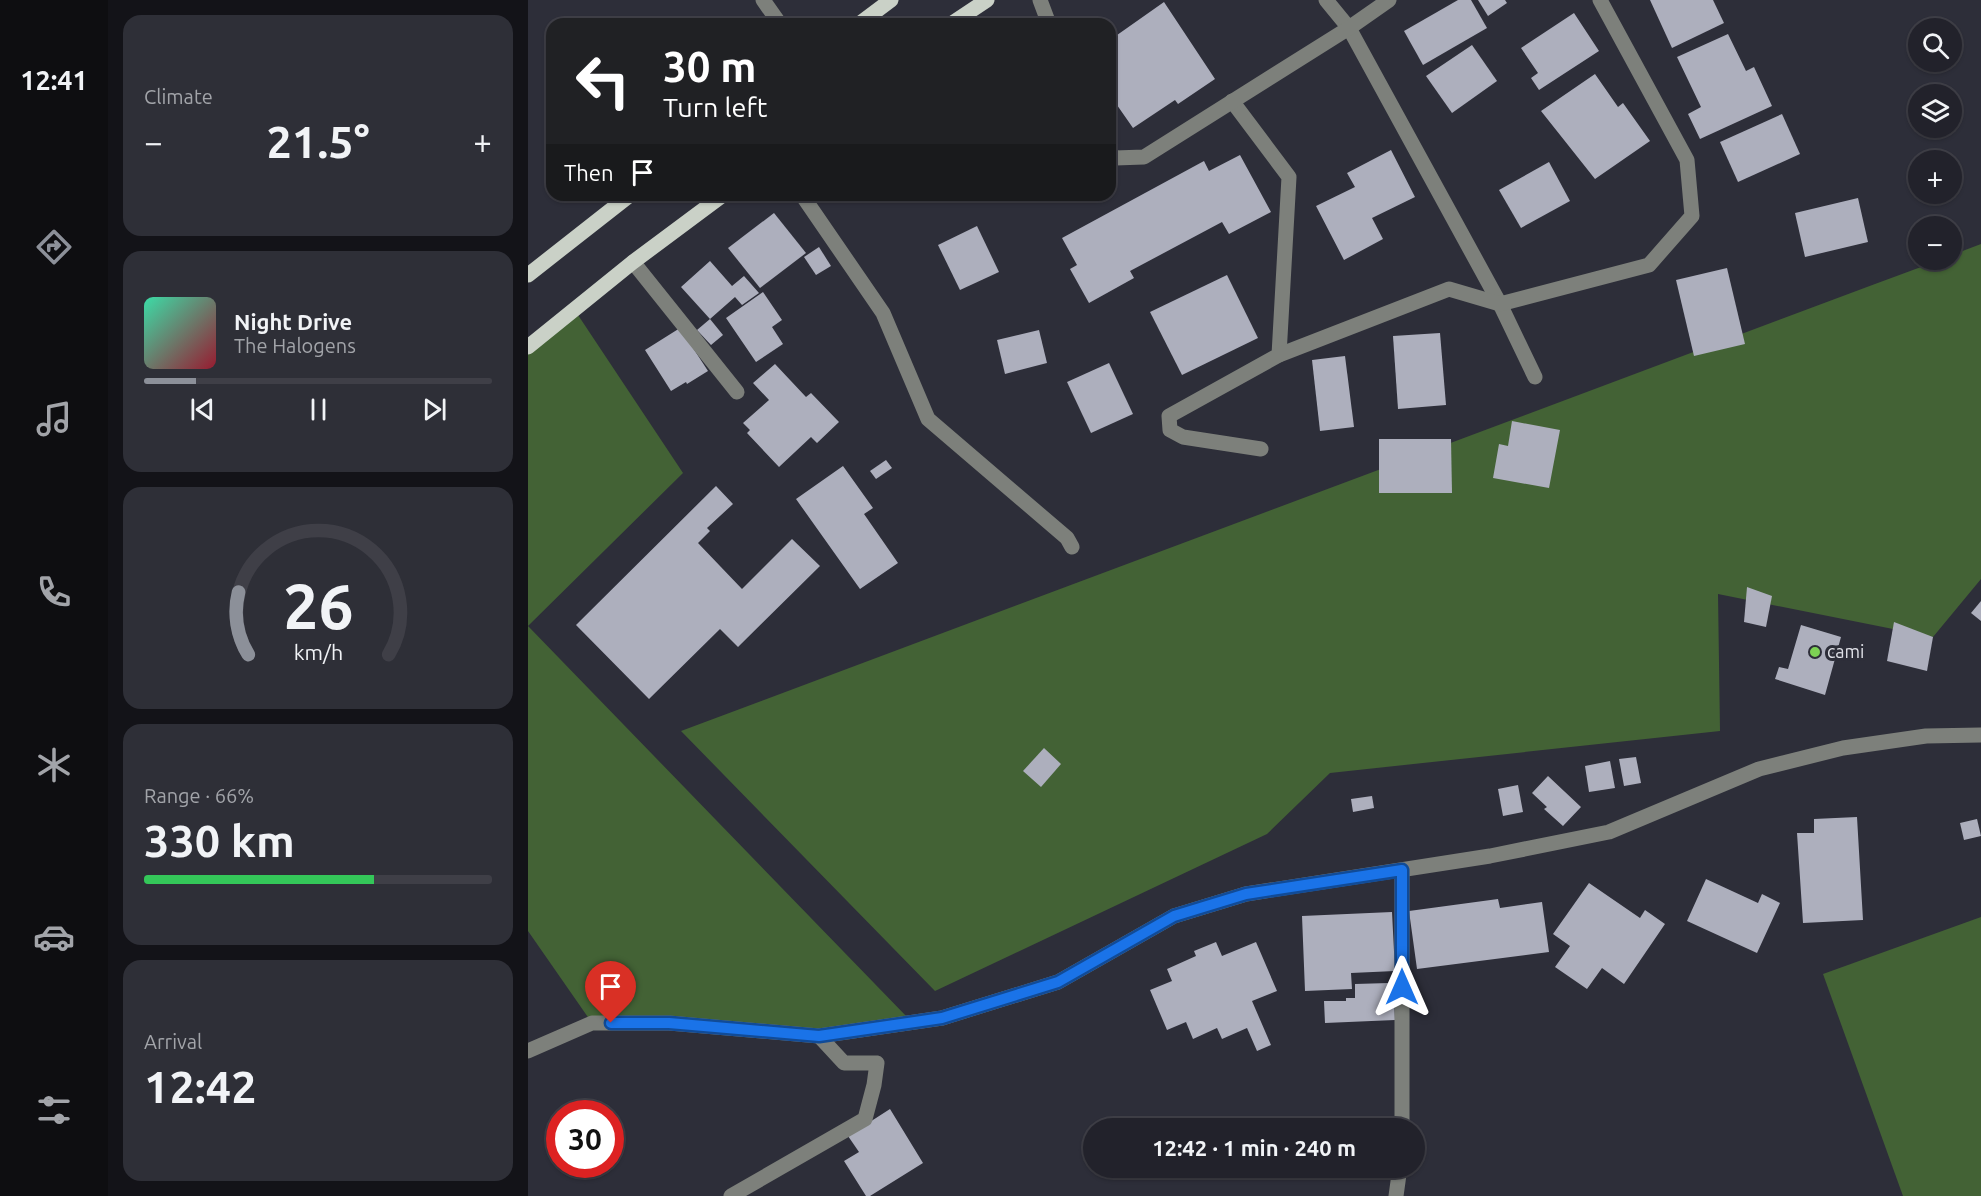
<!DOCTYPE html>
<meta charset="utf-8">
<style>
:root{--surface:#22222b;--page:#2e2f37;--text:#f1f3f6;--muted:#a2a4a9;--line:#3f3f47;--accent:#8c9099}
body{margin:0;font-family:Ubuntu,sans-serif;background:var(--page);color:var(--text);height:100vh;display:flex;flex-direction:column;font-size:22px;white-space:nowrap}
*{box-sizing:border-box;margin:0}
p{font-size:20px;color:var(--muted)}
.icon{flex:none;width:33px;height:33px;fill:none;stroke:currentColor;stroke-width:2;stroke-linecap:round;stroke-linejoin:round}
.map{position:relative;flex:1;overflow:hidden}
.drawer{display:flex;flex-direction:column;gap:15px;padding:15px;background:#131318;width:420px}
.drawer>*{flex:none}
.guide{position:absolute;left:18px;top:18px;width:570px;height:183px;border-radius:18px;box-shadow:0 2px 4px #0004,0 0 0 2px var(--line);background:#202124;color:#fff;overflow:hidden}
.buttons{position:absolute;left:1380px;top:18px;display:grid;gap:12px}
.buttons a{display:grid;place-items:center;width:54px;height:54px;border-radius:50%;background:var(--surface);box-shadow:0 2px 4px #0004,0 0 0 2px var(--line);font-size:30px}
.speed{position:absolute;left:18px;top:1100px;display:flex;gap:12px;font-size:30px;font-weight:700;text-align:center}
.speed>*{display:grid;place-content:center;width:78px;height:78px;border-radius:50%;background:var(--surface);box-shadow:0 2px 4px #0004,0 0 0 2px var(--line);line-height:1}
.speed .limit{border:9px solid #d22;background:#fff;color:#111}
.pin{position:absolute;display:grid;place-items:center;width:51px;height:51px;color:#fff;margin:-62px -26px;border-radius:50% 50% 50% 0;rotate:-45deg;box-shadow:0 0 6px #0007}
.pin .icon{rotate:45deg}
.me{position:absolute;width:66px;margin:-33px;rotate:0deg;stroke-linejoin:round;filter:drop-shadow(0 0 4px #0008)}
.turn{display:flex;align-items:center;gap:21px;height:126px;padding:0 18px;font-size:27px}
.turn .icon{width:78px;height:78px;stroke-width:2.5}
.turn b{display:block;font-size:42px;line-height:51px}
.then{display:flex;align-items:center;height:57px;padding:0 18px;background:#0003;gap:12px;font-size:22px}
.big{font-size:45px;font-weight:700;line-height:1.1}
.drawer .widget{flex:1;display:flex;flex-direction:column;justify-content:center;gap:9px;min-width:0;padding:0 21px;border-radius:18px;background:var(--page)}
.drawer .dial{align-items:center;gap:0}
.dial svg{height:156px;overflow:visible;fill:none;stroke:var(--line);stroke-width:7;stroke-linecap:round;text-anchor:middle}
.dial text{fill:var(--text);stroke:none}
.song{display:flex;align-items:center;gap:18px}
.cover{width:72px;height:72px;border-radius:9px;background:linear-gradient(135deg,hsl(160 70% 55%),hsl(350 70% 35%))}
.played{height:6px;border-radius:3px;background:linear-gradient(90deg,var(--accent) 15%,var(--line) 15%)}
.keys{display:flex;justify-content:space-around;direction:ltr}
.heat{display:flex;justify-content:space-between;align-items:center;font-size:33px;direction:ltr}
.charge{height:9px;border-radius:4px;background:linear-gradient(90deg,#34c759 66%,var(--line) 0)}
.trip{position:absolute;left:555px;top:1118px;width:342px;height:60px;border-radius:30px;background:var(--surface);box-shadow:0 2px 4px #0004,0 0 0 2px var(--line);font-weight:700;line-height:60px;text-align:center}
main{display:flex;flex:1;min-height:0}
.dock{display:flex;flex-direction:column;width:108px;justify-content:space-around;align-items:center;background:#0e0e11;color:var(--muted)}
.dock .icon{width:42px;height:42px}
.dock .current{color:var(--accent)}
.dock b{font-size:27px;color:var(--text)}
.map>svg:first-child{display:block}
.green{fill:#436235}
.building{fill:#adafbd}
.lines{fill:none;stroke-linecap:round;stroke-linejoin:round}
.minor{stroke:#7d807b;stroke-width:15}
.major{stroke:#cad1c7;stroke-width:15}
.route-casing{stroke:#114b97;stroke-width:15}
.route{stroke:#1a73e8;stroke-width:10}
.poi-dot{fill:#7dd154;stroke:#2d2e39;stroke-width:2}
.labels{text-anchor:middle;stroke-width:6;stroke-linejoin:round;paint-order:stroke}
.poi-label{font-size:18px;fill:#dfe0e7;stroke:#2d2e39;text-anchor:start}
</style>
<main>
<nav class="dock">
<b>12:41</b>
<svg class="icon current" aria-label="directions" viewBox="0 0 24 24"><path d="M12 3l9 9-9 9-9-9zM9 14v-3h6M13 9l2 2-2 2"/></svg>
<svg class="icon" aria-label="music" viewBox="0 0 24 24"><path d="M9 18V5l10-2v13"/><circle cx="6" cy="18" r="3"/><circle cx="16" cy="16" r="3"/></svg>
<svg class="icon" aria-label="phone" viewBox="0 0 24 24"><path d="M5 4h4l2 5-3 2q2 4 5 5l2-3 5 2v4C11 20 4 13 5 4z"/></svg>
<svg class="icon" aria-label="climate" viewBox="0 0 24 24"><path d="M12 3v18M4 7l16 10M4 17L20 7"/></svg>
<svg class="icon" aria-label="car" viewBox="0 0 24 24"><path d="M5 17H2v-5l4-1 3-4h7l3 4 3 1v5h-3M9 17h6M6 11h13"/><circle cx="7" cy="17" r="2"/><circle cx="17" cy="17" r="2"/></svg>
<svg class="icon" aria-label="filters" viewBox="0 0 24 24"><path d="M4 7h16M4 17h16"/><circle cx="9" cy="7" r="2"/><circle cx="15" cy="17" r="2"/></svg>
</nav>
<section class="drawer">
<div class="widget"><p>Climate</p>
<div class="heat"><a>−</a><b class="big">21.5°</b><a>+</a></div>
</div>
<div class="widget">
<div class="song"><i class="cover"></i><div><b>Night Drive</b><p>The Halogens</p></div></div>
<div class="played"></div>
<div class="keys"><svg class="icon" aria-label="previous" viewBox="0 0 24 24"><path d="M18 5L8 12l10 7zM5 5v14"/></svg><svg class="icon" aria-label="pause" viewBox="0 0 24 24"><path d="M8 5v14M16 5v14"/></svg><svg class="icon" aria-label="next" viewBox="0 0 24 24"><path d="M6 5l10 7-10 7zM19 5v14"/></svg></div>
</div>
<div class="widget dial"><svg viewBox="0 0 100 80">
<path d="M14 69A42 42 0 1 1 86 69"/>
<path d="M14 69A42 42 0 0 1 9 37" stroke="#8c9099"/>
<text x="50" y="56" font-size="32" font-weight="700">26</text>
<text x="50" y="72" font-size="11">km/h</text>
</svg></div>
<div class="widget"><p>Range · 66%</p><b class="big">330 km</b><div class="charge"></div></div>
<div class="widget"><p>Arrival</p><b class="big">12:42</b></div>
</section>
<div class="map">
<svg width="1453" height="1196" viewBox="0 0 1453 1196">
<rect width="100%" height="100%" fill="#2d2e39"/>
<g class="green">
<polygon points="1453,244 1453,579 1405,637 1190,594 1192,731 802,773 739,834 407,991 153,731 1347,284 1412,260 1424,260 1424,255"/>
<polygon points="46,309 155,473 0,626 379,1017 291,1036 64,1023 0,931 0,353"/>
<polygon points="1453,917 1453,1196 1375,1196 1295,974"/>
</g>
<g class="building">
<polygon points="930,0 943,0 959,28 895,65 876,31"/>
<polygon points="950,0 977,0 979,3 960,16"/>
<polygon points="1122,0 1185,0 1196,23 1144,48"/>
<polygon points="636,2 687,79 650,104 647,100 605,128 582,95 582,40"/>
<polygon points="1046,13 1071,51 1011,90 1003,78 1010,73 993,48"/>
<polygon points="1200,34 1218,71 1226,67 1244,106 1172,139 1160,114 1173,107 1149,57"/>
<polygon points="944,45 969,81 924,113 898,76"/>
<polygon points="1067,74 1090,107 1095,103 1122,141 1067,179 1013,111"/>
<polygon points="1254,114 1272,154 1210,182 1192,142"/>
<polygon points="863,150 887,197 844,218 855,239 816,260 788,206 827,187 819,173"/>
<polygon points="712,155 743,212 701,234 694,222 602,271 606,278 561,303 542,269 549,265 534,238 676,161 681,171"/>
<polygon points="1021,162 1042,201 993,228 971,190"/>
<polygon points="1330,198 1340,242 1277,257 1267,213"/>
<polygon points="246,213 278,253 232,288 200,248"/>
<polygon points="449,226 471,272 432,290 410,245"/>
<polygon points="291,247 303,266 288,275 276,257"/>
<polygon points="182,261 204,286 216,276 231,293 214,305 207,297 182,319 195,335 183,345 169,330 182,319 153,287"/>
<polygon points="1199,268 1217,344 1166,356 1148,280"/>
<polygon points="699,275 730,338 654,375 622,312"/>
<polygon points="235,292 254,320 244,327 255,344 228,362 198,318"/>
<polygon points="152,328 180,371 159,384 158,382 143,391 117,350"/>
<polygon points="511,330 519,363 477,374 469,340"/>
<polygon points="912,333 918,405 870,409 865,336"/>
<polygon points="817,356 826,427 792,431 784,360"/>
<polygon points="581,363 605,414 563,433 539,382"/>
<polygon points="247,364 278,397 283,393 311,422 289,443 283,437 251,467 219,433 222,430 215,423 241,400 225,383"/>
<polygon points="984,421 1032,430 1021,488 965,478 971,444 980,446"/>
<polygon points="851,439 923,439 924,493 851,493"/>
<polygon points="358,460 364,468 348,479 342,471"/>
<polygon points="315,466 345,508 336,514 370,563 332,589 268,499"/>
<polygon points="188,486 205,504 179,528 182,531 170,543 214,589 264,539 292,566 210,647 192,629 121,699 48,625"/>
<polygon points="1219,587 1244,596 1238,627 1216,622"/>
<polygon points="1453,601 1453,621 1443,613"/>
<polygon points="1366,622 1405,637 1399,671 1359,661"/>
<polygon points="1273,625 1313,637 1297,695 1247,679 1251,667 1260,669"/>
<polygon points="516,748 533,764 513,787 495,771"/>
<polygon points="1108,757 1113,783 1096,786 1091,759"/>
<polygon points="1082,761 1087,788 1061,792 1057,766"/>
<polygon points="1020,776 1053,807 1035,826 1016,809 1019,807 1004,793"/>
<polygon points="990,785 995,812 975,816 970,789"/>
<polygon points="844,796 846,808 825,812 823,799"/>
<polygon points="1329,817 1335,920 1275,923 1269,833 1286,833 1286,819"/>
<polygon points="1449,819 1453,836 1436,840 1432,823"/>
<polygon points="1178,879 1230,903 1234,894 1252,903 1229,953 1159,921"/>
<polygon points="1061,883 1112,918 1117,910 1137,924 1096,984 1074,968 1059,989 1027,967 1042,946 1025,934"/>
<polygon points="970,899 972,908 1014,902 1021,952 889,969 881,911"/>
<polygon points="864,912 867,971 823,973 824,989 777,991 774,916"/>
<polygon points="688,942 694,956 728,942 749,991 724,1001 743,1045 729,1051 719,1028 694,1039 689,1028 665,1039 658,1022 639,1030 622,990 644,981 639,969 668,956 666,951"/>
<polygon points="861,983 862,997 866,997 867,1020 797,1023 796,1001 818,1001 818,998 827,998 827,984"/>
<polygon points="362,1109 395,1163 342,1196 338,1196 316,1161 331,1152 320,1136"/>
</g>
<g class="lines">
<g class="minor">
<polyline points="235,0 252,24"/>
<polyline points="512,0 521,24"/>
<polyline points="798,0 821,28 972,304 1007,377"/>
<polyline points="704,101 761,177 751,355"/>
<polyline points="582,152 587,158 616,157 821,28 861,0"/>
<polyline points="274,195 355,313 400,419 539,538 544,547"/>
<polyline points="105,262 209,392"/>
<polyline points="733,449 655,437 642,430 641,416 751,355 921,289 972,304 1121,265 1164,216 1159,160 1072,0"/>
<polyline points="0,1051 64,1023 141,1023 291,1036 414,1018 530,982 646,916 718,894 962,856 1081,832 1231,769 1315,748 1398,736 1453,735"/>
<polyline points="874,1128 874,870"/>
<polyline points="203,1196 337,1119 346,1085 349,1063 316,1063 291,1036"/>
<polyline points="868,1196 872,1167"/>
</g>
<g class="major">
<polyline points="331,24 363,0"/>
<polyline points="423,24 459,0"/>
<polyline points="0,275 102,195"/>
<polyline points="0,347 105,262 195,195"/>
</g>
</g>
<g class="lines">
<defs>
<polyline id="route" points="83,1023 141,1023 291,1036 414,1018 530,982 646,916 718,894 874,870 874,987"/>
</defs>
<use href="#route" class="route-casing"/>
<use href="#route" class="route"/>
</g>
<circle class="poi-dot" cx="1287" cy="652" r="6"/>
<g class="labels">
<g class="poi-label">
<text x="1299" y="658">cami</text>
</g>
</g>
</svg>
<div class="buttons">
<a><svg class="icon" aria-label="search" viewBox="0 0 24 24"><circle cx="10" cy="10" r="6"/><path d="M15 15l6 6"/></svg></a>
<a><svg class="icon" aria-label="layers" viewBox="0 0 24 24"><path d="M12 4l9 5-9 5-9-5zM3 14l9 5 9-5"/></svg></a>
<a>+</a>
<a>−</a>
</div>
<div class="speed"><div class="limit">30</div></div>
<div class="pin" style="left:83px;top:1023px;background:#d93025"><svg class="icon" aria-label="arrive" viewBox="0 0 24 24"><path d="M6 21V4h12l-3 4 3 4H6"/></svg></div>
<svg class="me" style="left:874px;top:987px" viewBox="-20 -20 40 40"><path d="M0-17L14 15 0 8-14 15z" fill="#1a73e8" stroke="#fff" stroke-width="4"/></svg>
<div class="trip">12:42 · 1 min · 240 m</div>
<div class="guide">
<div class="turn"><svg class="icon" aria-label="left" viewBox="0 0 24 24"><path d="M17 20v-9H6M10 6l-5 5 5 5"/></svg><div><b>30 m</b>Turn left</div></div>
<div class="then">Then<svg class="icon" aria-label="arrive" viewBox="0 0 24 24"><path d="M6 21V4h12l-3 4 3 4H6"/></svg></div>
</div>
</div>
</main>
